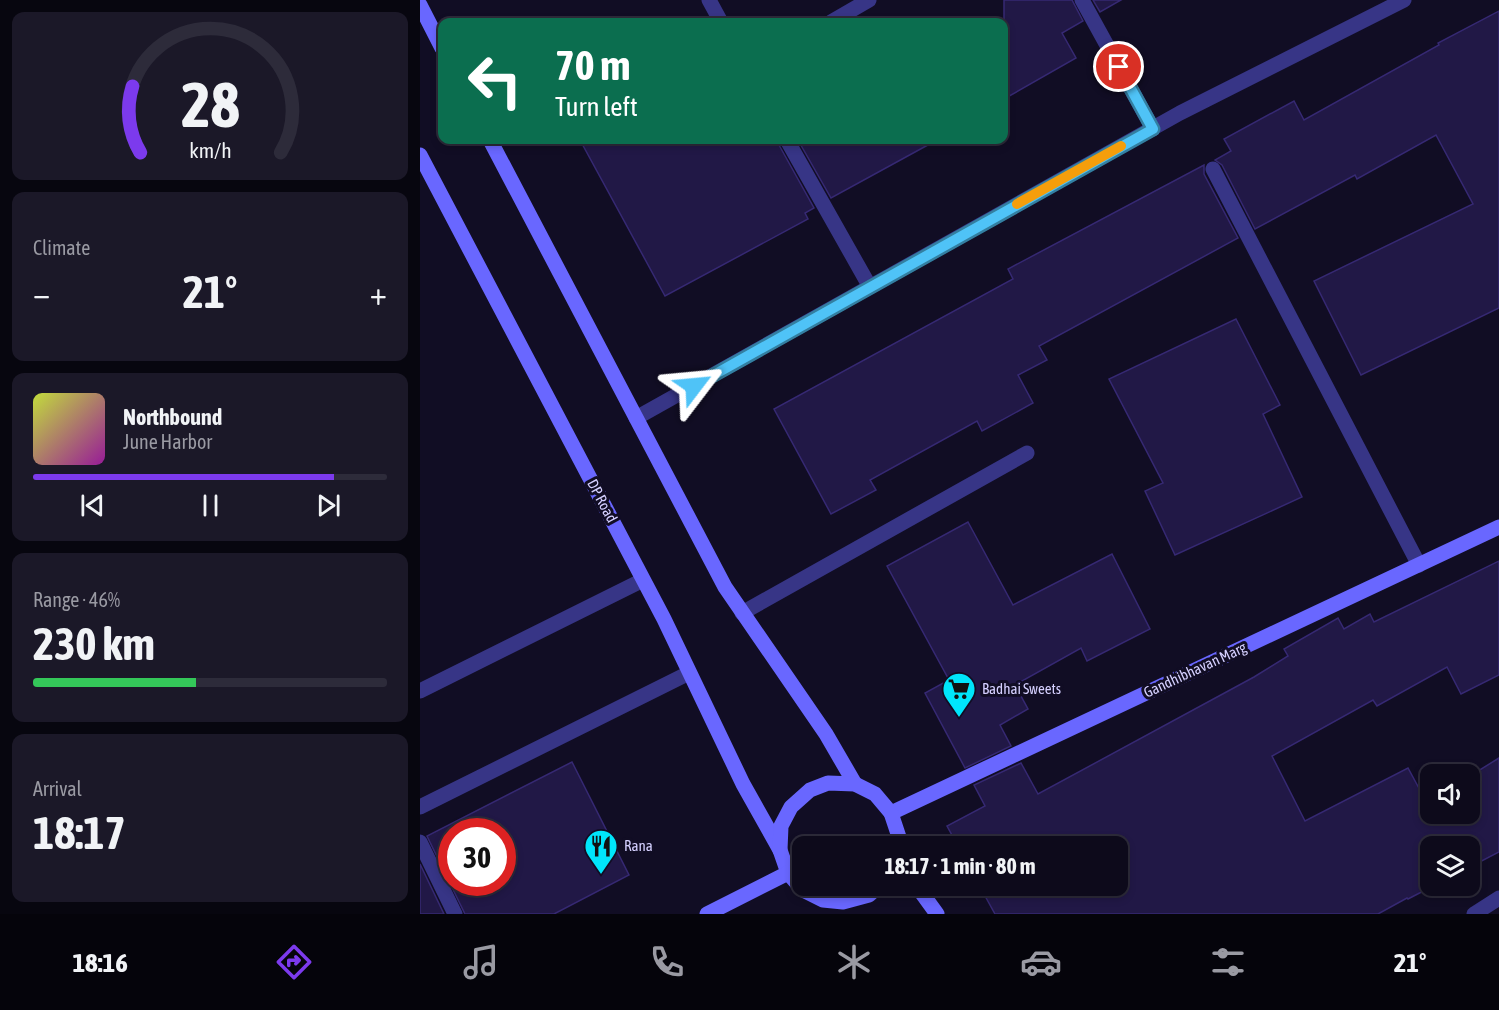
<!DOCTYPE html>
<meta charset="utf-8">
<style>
:root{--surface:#0d0a1b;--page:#1b1828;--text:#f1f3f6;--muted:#9a9aa3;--line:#2d2b3a;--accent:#7c3aed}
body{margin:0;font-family:"Asap Condensed",sans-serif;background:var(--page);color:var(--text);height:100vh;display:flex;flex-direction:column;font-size:22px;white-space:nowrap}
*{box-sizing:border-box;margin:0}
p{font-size:20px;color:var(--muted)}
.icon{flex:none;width:33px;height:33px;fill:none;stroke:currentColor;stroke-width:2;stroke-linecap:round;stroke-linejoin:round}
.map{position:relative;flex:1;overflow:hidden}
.side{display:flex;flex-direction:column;gap:12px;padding:12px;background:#07060f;width:420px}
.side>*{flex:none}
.hud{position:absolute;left:18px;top:18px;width:570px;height:126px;border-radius:12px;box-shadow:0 3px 9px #0003,0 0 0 2px var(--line);background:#0b6e4f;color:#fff;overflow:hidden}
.buttons{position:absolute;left:1000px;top:764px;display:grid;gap:12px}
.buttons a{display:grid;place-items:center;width:60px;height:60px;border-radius:12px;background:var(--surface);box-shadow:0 3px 9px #0003,0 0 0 2px var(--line);font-size:30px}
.speed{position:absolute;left:18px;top:818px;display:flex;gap:12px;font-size:30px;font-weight:700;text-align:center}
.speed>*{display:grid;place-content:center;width:78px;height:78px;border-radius:50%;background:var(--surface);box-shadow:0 3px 9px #0003,0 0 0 2px var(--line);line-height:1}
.speed .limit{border:9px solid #d22;background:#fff;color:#111}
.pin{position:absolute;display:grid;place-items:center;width:51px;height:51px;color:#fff;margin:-26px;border:3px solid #fff;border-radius:50%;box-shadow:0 2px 6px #0007}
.me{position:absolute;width:66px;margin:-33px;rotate:61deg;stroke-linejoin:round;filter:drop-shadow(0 0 4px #0008)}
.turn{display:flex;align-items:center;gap:21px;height:126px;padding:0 18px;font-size:27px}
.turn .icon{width:78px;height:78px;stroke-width:2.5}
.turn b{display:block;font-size:42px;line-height:51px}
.big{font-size:45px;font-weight:700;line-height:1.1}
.side .widget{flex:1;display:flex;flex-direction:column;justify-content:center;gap:9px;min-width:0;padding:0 21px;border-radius:12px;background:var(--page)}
.side .dial{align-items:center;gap:0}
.dial svg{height:156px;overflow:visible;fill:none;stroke:var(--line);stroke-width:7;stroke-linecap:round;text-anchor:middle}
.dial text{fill:var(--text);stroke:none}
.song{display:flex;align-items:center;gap:18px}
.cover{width:72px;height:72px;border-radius:9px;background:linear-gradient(135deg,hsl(70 70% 55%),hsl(300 70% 35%))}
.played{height:6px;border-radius:3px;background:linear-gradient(90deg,var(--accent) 85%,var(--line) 85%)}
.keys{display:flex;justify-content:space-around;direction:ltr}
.heat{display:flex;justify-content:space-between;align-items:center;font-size:33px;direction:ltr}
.charge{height:9px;border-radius:4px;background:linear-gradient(90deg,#34c759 46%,var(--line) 0)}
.trip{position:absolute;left:372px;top:836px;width:336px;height:60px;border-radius:12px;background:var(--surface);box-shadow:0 3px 9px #0003,0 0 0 2px var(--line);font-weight:700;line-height:60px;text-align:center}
.tab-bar{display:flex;height:96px;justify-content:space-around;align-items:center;background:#05040b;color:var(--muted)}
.tab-bar .icon{width:42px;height:42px}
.tab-bar .active{color:var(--accent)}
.tab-bar b{font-size:27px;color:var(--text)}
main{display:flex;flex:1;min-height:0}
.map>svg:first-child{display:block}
.building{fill:#211846;stroke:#362973;stroke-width:1.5;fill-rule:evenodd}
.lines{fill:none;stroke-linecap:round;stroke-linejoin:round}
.lane{stroke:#373586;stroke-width:15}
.street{stroke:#373586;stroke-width:15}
.secondary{stroke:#6967ff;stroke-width:15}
.route-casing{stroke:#337fa1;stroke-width:15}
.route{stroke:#4fc3f7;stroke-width:10}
.slow{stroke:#f59e0b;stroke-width:10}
.labels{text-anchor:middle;stroke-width:6;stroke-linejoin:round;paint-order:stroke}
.street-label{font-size:15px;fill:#d5d0ff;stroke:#110d24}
.poi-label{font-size:15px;fill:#d5d0ff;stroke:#110d24;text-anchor:start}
</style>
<main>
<section class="side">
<div class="widget dial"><svg viewBox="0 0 100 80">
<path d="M14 69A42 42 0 1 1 86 69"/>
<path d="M14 69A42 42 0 0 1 10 35" stroke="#7c3aed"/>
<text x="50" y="56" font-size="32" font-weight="700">28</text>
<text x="50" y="72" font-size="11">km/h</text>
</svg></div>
<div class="widget"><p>Climate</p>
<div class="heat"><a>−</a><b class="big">21°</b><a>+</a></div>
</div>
<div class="widget">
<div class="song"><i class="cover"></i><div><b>Northbound</b><p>June Harbor</p></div></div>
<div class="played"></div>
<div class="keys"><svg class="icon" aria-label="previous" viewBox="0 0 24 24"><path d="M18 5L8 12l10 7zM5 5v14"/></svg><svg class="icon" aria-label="pause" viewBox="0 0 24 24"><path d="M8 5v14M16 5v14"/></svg><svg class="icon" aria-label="next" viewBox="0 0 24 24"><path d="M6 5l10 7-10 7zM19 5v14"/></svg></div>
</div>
<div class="widget"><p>Range · 46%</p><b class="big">230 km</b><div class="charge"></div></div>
<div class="widget"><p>Arrival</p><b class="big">18:17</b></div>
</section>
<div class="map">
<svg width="1079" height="914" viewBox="0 0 1079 914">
<rect width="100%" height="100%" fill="#110d24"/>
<g class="building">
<polygon points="584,0 652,0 663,21 642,33 656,58 584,99"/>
<polygon points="673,0 701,0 680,12"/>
<polygon points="1079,11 1079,308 941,375 894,281 1053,204 1016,135 937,179 935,175 835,229 802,165 795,160 811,151 804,139 874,101 884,120 1019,45 1018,43"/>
<polygon points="160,140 357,140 359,145 394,208 385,213 388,219 245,296"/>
<polygon points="378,140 517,140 411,198"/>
<polygon points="784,165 784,174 818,238 619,346 627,360 598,375 613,403 562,431 557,421 450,480 456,490 411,514 354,409 593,279 588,269"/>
<polygon points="816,319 860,405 843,414 882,497 755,555 725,491 743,483 689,379"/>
<polygon points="548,522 593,605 692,554 730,629 667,661 661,648 595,685 608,709 580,725 591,746 545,768 505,693 529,680 467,566"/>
<polygon points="1079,561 1079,675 1041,694 1027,667 957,706 953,700 852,756 885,821 988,768 1007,803 1011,801 1011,813 1050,813 1050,776 1079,758 1079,852 1050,867 1050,846 1011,846 1011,885 1015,885 988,899 987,898 958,914 575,914 559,885 698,885 698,846 538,846 527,826 565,806 554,785 601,763 618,794 834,677 868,656 864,649 918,618 924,629 950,614 954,622"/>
<path d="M 152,762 L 209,875 L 134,914 L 45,914 L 7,836 ZM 32,831 L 82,831 L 82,882 L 32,882 Z"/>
<polygon points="0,864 24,914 0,914"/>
</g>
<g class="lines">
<g class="lane">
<polyline points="289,0 301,22"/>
<polyline points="662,0 733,129"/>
<polyline points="411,22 449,0"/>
<polyline points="367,140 450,287"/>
</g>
<g class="street">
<polyline points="793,169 999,565"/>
<polyline points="216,418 760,113 984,0"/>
<polyline points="322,613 607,453"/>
<polyline points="0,691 223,580"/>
<polyline points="0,807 269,673"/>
<polyline points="0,842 35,914"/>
<polyline points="1054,914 1079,898"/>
</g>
<g class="secondary">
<polyline points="0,5 22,48"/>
<polyline points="70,140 305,587 406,734 435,784"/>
<polyline points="0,155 244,619 323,784 360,850"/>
<polyline points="471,813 1079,527"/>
<polyline points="460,885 449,895 423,902 403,900 383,890 368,873 360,850 361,826 371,807 390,790 408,783 435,784 455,794 471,813 479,837 478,846"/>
<polyline points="496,885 517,914"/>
<polyline points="287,914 368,873"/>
</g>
</g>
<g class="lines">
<defs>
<polyline id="route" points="274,386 733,129 699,67"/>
</defs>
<use href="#route" class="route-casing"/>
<use href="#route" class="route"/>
<polyline class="slow" points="597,204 701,146"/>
</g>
<defs>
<symbol id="supermarket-pin" viewBox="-11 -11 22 30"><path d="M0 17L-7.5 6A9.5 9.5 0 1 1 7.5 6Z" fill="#00e5fb" stroke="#110d24"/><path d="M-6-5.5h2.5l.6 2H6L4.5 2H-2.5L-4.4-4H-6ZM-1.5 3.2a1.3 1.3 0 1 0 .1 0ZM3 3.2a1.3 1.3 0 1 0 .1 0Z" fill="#111"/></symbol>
<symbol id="restaurant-pin" viewBox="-11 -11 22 30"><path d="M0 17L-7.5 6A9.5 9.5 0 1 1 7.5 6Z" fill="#00e5fb" stroke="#110d24"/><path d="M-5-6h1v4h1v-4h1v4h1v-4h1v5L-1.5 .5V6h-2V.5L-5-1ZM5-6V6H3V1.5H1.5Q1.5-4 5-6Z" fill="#111"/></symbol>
</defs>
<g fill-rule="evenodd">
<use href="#supermarket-pin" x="520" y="670" width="38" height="52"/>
<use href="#restaurant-pin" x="162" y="827" width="38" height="52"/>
</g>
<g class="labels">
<g class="street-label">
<text transform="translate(182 501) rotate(62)" y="5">DP Road</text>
<text transform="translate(775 670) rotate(-25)" y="5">Gandhibhavan Marg</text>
</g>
<g class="poi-label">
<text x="562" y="694">Badhai Sweets</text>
<text x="204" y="851">Rana</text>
</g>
</g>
</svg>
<div class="buttons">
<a><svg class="icon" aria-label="sound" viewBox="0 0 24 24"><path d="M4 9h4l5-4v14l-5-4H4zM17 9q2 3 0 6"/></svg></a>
<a><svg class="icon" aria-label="layers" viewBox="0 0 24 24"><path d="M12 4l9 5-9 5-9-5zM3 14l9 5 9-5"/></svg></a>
</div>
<div class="speed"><div class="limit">30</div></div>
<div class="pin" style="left:699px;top:67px;background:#d93025"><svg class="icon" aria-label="arrive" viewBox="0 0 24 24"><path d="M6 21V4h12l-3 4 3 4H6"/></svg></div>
<svg class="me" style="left:274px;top:386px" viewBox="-20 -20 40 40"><path d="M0-17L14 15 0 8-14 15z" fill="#4fc3f7" stroke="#fff" stroke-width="4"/></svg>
<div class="trip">18:17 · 1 min · 80 m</div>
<div class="hud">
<div class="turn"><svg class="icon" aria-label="left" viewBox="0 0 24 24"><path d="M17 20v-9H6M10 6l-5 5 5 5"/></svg><div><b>70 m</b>Turn left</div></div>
</div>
</div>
</main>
<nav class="tab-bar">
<b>18:16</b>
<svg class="icon active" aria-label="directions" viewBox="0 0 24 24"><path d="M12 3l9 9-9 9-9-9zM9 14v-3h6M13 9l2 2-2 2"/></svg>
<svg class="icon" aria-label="music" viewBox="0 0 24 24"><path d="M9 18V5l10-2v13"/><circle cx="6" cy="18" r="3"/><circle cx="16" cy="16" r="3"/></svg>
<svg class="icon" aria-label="phone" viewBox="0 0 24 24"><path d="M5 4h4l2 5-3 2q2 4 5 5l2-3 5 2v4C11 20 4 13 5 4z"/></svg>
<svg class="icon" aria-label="climate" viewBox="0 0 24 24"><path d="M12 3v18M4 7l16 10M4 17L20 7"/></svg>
<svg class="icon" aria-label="car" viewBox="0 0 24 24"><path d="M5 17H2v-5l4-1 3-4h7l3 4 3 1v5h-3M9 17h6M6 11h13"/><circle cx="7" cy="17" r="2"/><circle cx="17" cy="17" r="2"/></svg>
<svg class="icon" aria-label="filters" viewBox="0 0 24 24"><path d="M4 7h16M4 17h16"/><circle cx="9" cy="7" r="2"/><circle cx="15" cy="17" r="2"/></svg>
<b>21°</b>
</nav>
